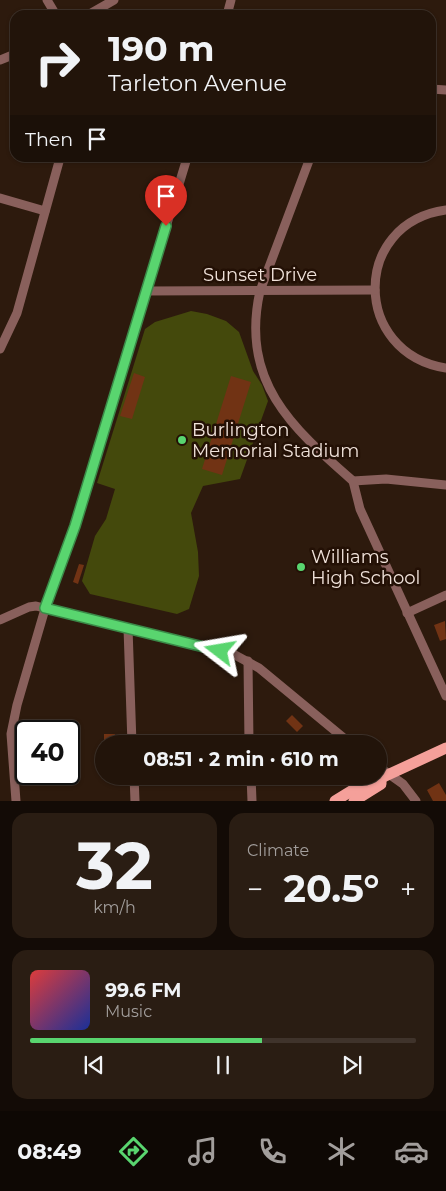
<!DOCTYPE html>
<meta charset="utf-8">
<style>
:root{--surface:#22140a;--page:#2a1d13;--text:#f1f3f6;--muted:#a29e9c;--line:#3f332b;--accent:#59d56f}
body{margin:0;font-family:Montserrat,sans-serif;background:var(--page);color:var(--text);height:100vh;display:flex;flex-direction:column;font-size:19px;white-space:nowrap}
*{box-sizing:border-box;margin:0}
p{font-size:16px;color:var(--muted)}
.icon{flex:none;width:28px;height:28px;fill:none;stroke:currentColor;stroke-width:2;stroke-linecap:round;stroke-linejoin:round}
.map{position:relative;height:801px;overflow:hidden}
.drawer{display:flex;flex-direction:column;gap:12px;padding:12px;background:#130b06;flex:1}
.drawer>*{flex:none}
.banner{position:absolute;left:10px;top:10px;width:426px;height:152px;border-radius:15px;box-shadow:0 1px 4px #0004,0 0 0 1px var(--line);background:#22140a;color:var(--text);overflow:hidden}
.speed{position:absolute;left:15px;top:720px;display:flex;gap:10px;font-size:25px;font-weight:700;text-align:center}
.speed>*{display:grid;place-content:center;width:65px;height:65px;border-radius:50%;background:var(--surface);box-shadow:0 1px 4px #0004,0 0 0 1px var(--line);line-height:1}
.speed .limit{border:2px solid #111;border-radius:8px;background:#fff;color:#111}
.pin{position:absolute;display:grid;place-items:center;width:42px;height:42px;color:#fff;margin:-51px -21px;border-radius:50% 50% 50% 0;rotate:-45deg;box-shadow:0 0 5px #0007}
.pin .icon{rotate:45deg}
.me{position:absolute;width:55px;margin:-28px;rotate:284deg;stroke-linejoin:round;filter:drop-shadow(0 0 4px #0008)}
.turn{display:flex;align-items:center;gap:18px;height:105px;padding:0 15px;font-size:22px}
.turn .icon{width:65px;height:65px;stroke-width:2.5}
.turn b{display:block;font-size:35px;line-height:42px}
.then{display:flex;align-items:center;height:48px;padding:0 15px;background:#0003;gap:10px;font-size:19px}
.big{font-size:38px;font-weight:700;line-height:1.1}
.drawer .tile{flex:1;display:flex;flex-direction:column;justify-content:center;gap:8px;min-width:0;padding:0 18px;border-radius:15px;background:var(--page)}
.drawer .dial{align-items:center;gap:0}
.dial b{font-size:65px;line-height:1}
.song{display:flex;align-items:center;gap:15px}
.cover{width:60px;height:60px;border-radius:8px;background:linear-gradient(135deg,hsl(0 70% 55%),hsl(230 70% 35%))}
.played{height:5px;border-radius:2px;background:linear-gradient(90deg,var(--accent) 60%,var(--line) 60%)}
.keys{display:flex;justify-content:space-around;direction:ltr}
.heat{display:flex;justify-content:space-between;align-items:center;font-size:28px;direction:ltr}
.drawer .tiles{flex:1;display:grid;gap:12px;grid-template-columns:1fr 1fr}
.tile:last-child{grid-column:span 2}
.trip{position:absolute;left:95px;top:735px;width:292px;height:50px;border-radius:25px;background:var(--surface);box-shadow:0 1px 4px #0004,0 0 0 1px var(--line);font-weight:700;line-height:50px;text-align:center}
.dock{display:flex;height:80px;justify-content:space-around;align-items:center;background:#0e0804;color:var(--muted)}
.dock .icon{width:35px;height:35px}
.dock .current{color:var(--accent)}
.dock b{font-size:22px;color:var(--text)}
.map>svg:first-child{display:block}
.green{fill:#44490c}
.building{fill:#713314}
.lines{fill:none;stroke-linecap:round;stroke-linejoin:round}
.minor{stroke:#89605c;stroke-width:9}
.major{stroke:#f5a09a;stroke-width:11}
.route-casing{stroke:#3a8a48;stroke-width:12}
.route{stroke:#59d56f;stroke-width:9}
.poi-dot{fill:#59d56f;stroke:#231005;stroke-width:2}
.labels{text-anchor:middle;stroke-width:5;stroke-linejoin:round;paint-order:stroke}
.street-label{font-size:18px;fill:#f1e3db;stroke:#231005}
.poi-label{font-size:18px;fill:#f1e3db;stroke:#231005;text-anchor:start}
</style>
<div class="map">
<svg width="446" height="801" viewBox="0 0 446 801">
<rect width="100%" height="100%" fill="#2d1a0d"/>
<polygon class="green" points="191,311 207,314 226,321 239,332 253,371 262,385 268,401 240,479 203,486 191,513 198,552 199,576 189,609 177,614 90,594 82,581 95,536 106,519 115,489 97,483 145,329 155,322"/>
<g class="building">
<polygon points="134,373 145,377 132,419 120,416"/>
<polygon points="231,376 251,382 222,475 202,469"/>
<polygon points="79,564 84,565 78,584 73,582"/>
<polygon points="445,621 446,639 440,641 434,625"/>
<polygon points="292,715 303,726 297,732 286,721"/>
<rect x="104" y="734" width="11" height="10"/>
<polygon points="439,783 446,795 446,801 433,801 427,790"/>
</g>
<g class="lines">
<g class="minor">
<polyline points="47,0 56,15"/>
<polyline points="88,15 114,0"/>
<polyline points="227,15 231,0"/>
<polyline points="0,60 15,54"/>
<polyline points="431,89 446,90"/>
<path d="M 310,158 L 260,291 C 240,381 291,427 353,481 L 386,479 L 446,485"/>
<polyline points="0,198 45,211"/>
<path d="M 446,210 C 351,223 352,353 446,368"/>
<polyline points="146,291 375,290"/>
<polyline points="0,349 17,313 60,158"/>
<polyline points="353,481 360,509 446,696"/>
<polyline points="407,613 446,595"/>
<polyline points="0,620 29,607 36,606 235,655 259,668 351,744"/>
<polyline points="128,628 132,744"/>
<polyline points="248,661 249,744"/>
<polyline points="379,767 403,784 416,801"/>
<polyline points="134,776 135,801"/>
<polyline points="251,776 252,801"/>
<polyline points="16,801 11,734 17,705 45,609 75,526 187,158"/>
</g>
<g class="major">
<polyline points="335,801 374,777 381,778 446,748"/>
<polyline points="354,801 381,784 381,778"/>
</g>
</g>
<g class="lines">
<defs>
<polyline id="route" points="166,226 75,526 45,608 220,651"/>
</defs>
<use href="#route" class="route-casing"/>
<use href="#route" class="route"/>
</g>
<g class="poi-dot">
<circle cx="182" cy="440" r="5"/>
<circle cx="301" cy="567" r="5"/>
</g>
<g class="labels">
<g class="street-label">
<text x="260" y="281">Sunset Drive</text>
</g>
<g class="poi-label">
<text x="192" y="436">Burlington<tspan x="192" dy="21">Memorial Stadium</tspan></text>
<text x="311" y="563">Williams<tspan x="311" dy="21">High School</tspan></text>
</g>
</g>
</svg>
<div class="speed"><div class="limit">40</div></div>
<div class="pin" style="left:166px;top:226px;background:#d93025"><svg class="icon" aria-label="arrive" viewBox="0 0 24 24"><path d="M6 21V4h12l-3 4 3 4H6"/></svg></div>
<svg class="me" style="left:220px;top:651px" viewBox="-20 -20 40 40"><path d="M0-17L14 15 0 8-14 15z" fill="#59d56f" stroke="#fff" stroke-width="4"/></svg>
<div class="trip">08:51 · 2 min · 610 m</div>
<div class="banner">
<div class="turn"><svg class="icon" aria-label="right" viewBox="0 0 24 24"><path d="M7 20v-9h11M14 6l5 5-5 5"/></svg><div><b>190 m</b>Tarleton Avenue</div></div>
<div class="then">Then<svg class="icon" aria-label="arrive" viewBox="0 0 24 24"><path d="M6 21V4h12l-3 4 3 4H6"/></svg></div>
</div>
</div>
<section class="drawer">
<div class="tiles">
<div class="tile dial"><b>32</b><p>km/h</p></div>
<div class="tile"><p>Climate</p>
<div class="heat"><a>−</a><b class="big">20.5°</b><a>+</a></div>
</div>
<div class="tile">
<div class="song"><i class="cover"></i><div><b>99.6 FM</b><p>Music</p></div></div>
<div class="played"></div>
<div class="keys"><svg class="icon" aria-label="previous" viewBox="0 0 24 24"><path d="M18 5L8 12l10 7zM5 5v14"/></svg><svg class="icon" aria-label="pause" viewBox="0 0 24 24"><path d="M8 5v14M16 5v14"/></svg><svg class="icon" aria-label="next" viewBox="0 0 24 24"><path d="M6 5l10 7-10 7zM19 5v14"/></svg></div>
</div>
</div>
</section>
<nav class="dock">
<b>08:49</b>
<svg class="icon current" aria-label="directions" viewBox="0 0 24 24"><path d="M12 3l9 9-9 9-9-9zM9 14v-3h6M13 9l2 2-2 2"/></svg>
<svg class="icon" aria-label="music" viewBox="0 0 24 24"><path d="M9 18V5l10-2v13"/><circle cx="6" cy="18" r="3"/><circle cx="16" cy="16" r="3"/></svg>
<svg class="icon" aria-label="phone" viewBox="0 0 24 24"><path d="M5 4h4l2 5-3 2q2 4 5 5l2-3 5 2v4C11 20 4 13 5 4z"/></svg>
<svg class="icon" aria-label="climate" viewBox="0 0 24 24"><path d="M12 3v18M4 7l16 10M4 17L20 7"/></svg>
<svg class="icon" aria-label="car" viewBox="0 0 24 24"><path d="M5 17H2v-5l4-1 3-4h7l3 4 3 1v5h-3M9 17h6M6 11h13"/><circle cx="7" cy="17" r="2"/><circle cx="17" cy="17" r="2"/></svg>
</nav>
